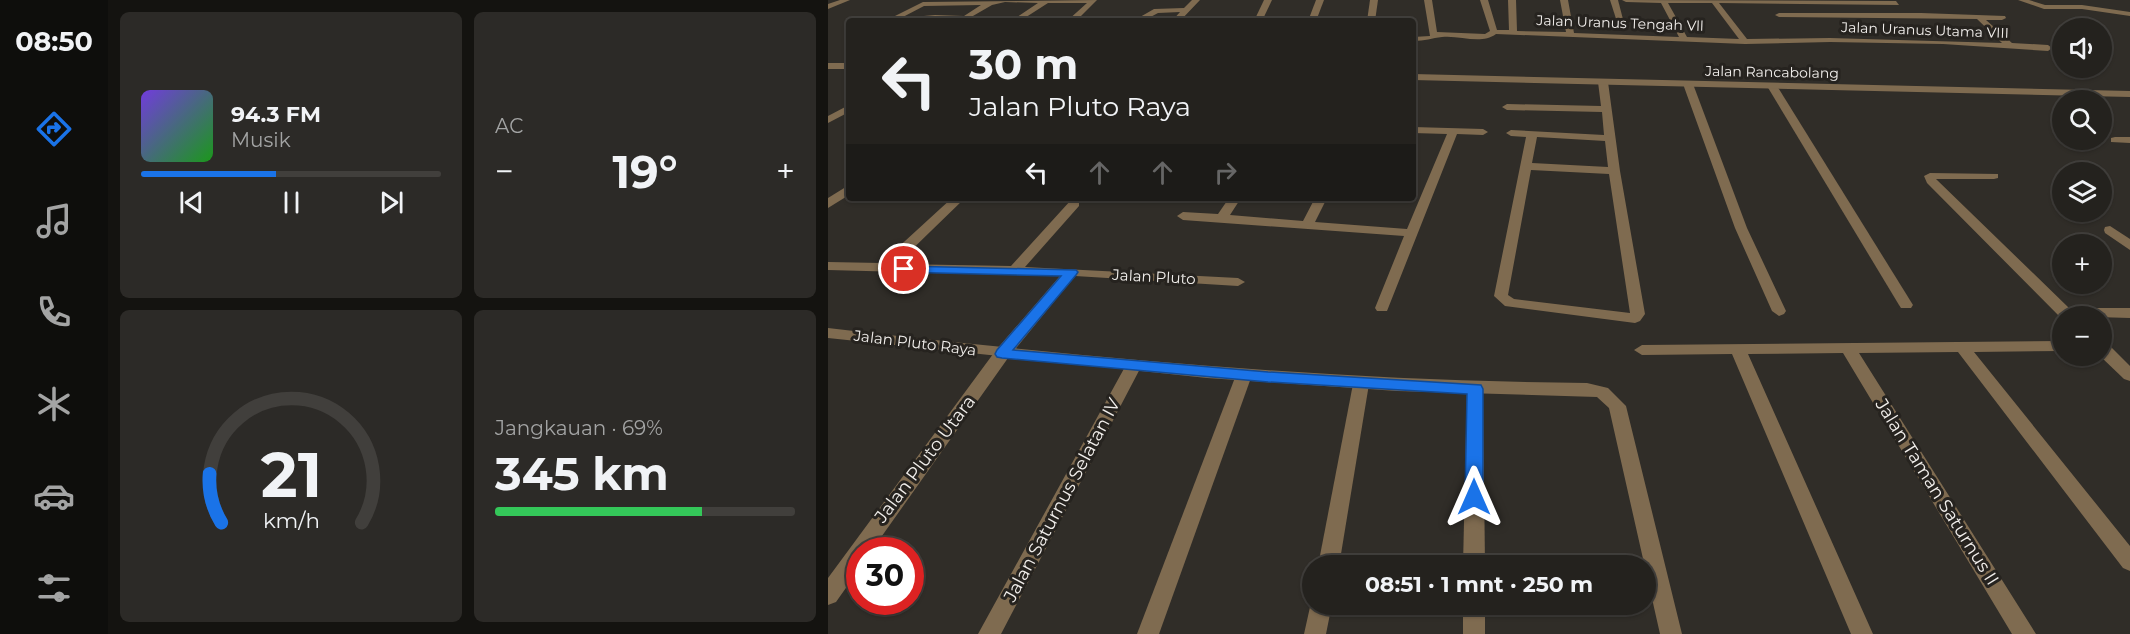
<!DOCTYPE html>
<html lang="id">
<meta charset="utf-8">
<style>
:root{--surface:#24221e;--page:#2c2a27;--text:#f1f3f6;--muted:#a3a4a4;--line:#413f3c;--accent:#1a73e8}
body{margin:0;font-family:Montserrat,sans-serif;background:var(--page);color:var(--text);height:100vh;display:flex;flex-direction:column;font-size:22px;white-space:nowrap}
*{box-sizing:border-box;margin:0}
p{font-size:20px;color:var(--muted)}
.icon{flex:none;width:33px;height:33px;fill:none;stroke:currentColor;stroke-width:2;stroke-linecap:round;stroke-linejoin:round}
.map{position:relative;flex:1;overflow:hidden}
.side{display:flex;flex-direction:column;gap:12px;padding:12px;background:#141310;width:720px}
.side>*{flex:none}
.guide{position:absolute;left:18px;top:18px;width:570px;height:183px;border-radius:6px;box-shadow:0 2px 4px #0004,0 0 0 2px var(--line);background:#24221e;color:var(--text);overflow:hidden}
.tools{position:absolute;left:1224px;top:18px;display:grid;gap:12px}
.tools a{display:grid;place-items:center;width:60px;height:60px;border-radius:50%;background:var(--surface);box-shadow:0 2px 4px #0004,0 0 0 2px var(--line);font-size:30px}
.speed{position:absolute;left:18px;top:537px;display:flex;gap:12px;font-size:30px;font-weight:700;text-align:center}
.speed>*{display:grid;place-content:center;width:78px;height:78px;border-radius:50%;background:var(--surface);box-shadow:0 2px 4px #0004,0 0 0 2px var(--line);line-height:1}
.speed .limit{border:9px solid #d22;background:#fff;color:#111}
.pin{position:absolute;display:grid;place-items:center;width:51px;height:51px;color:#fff;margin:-26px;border:3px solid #fff;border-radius:50%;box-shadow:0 2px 6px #0007}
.me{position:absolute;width:66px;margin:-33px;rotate:0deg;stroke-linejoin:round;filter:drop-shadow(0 0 4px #0008)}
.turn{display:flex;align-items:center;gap:21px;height:126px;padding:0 24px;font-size:27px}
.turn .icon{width:78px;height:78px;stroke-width:2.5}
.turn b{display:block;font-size:42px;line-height:51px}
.lanes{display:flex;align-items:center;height:57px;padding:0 24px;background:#0003;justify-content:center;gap:30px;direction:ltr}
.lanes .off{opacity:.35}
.big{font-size:45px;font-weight:700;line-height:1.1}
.side .card{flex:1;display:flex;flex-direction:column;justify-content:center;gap:9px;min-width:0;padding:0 21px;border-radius:9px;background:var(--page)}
.side .dial{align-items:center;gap:0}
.dial svg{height:156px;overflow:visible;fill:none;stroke:var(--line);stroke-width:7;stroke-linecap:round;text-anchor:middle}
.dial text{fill:var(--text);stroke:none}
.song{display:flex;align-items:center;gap:18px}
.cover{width:72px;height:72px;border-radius:9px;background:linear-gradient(135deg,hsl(260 70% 55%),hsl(120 70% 35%))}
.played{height:6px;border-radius:3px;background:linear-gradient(90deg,var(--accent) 45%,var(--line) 45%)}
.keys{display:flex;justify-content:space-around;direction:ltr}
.heat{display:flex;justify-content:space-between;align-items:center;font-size:33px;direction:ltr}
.charge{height:9px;border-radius:4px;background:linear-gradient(90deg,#34c759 69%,var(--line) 0)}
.side .tiles{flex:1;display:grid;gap:12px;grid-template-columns:repeat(2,1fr)}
.trip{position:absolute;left:474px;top:555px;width:354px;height:60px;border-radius:30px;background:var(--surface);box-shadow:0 2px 4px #0004,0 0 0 2px var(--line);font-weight:700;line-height:60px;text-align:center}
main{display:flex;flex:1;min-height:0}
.tab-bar{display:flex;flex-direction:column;width:108px;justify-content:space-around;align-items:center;background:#0e0e0c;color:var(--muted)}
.tab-bar .icon{width:42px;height:42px}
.tab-bar .current{color:var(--accent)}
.tab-bar b{font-size:27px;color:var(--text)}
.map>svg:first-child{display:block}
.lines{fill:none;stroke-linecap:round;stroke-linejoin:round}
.minor{fill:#7f6b50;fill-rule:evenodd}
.tertiary{fill:#7f6b50;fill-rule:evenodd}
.route{fill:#1a73e8;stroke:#114b97;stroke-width:1.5}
.labels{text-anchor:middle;stroke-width:6;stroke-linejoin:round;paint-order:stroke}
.far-street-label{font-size:14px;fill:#f2efec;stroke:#26231f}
.street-label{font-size:15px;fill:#f2efec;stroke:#26231f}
.near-street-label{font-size:18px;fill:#f2efec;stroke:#26231f}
</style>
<main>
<nav class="tab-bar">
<b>08:50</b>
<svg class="icon current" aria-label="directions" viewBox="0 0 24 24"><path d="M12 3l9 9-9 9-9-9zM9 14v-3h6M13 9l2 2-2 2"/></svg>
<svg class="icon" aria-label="music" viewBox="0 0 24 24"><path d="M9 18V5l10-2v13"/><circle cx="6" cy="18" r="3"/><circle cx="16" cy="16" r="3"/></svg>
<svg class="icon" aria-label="phone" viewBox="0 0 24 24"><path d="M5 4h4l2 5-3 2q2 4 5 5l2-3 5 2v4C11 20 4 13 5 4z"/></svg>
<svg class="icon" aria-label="climate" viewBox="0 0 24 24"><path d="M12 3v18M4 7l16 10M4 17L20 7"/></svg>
<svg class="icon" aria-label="car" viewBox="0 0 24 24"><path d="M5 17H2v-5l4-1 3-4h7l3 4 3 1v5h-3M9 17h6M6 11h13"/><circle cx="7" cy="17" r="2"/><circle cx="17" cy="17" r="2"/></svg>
<svg class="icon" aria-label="filters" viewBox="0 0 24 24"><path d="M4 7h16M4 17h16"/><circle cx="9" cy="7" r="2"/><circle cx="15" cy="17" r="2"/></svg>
</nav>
<section class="side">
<div class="tiles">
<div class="card">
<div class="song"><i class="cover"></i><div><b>94.3 FM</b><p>Musik</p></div></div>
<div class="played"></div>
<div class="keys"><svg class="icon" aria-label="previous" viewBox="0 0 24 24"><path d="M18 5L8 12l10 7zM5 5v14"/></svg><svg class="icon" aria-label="pause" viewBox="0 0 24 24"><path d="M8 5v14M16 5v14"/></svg><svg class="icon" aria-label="next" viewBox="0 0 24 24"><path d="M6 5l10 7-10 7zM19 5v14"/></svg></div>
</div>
<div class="card"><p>AC</p>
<div class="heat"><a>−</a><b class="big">19°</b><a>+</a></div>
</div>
<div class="card dial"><svg viewBox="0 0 100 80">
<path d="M14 69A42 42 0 1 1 86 69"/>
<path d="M14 69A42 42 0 0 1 8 44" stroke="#1a73e8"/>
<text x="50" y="56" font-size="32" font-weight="700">21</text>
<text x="50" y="72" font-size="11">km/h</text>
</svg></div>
<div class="card"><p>Jangkauan · 69%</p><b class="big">345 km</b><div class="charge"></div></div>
</div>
</section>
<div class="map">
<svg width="1302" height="634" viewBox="0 0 1302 634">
<rect width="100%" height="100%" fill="#302d28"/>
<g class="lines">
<g class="minor">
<polygon points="12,0 22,0 0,9 0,4"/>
<path d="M 269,0 L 248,21 L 239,21 L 259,3 L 220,3 L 192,21 L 183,21 L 210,3 L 177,2 L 164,5 L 138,20 L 57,21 L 95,2 ZM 153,5 L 136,16 L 107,15 L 73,18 L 96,6 Z"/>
<polygon points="364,0 372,0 352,21 344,21 352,12 330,13 315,21 305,21 326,9 356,8"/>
<polygon points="436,0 444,0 434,21 426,21"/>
<polygon points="488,0 496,0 488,21 480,21"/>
<polygon points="542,0 550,0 547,21 539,21"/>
<path d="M 596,0 L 604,0 L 609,32 L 657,34 L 662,31 L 652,0 L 660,0 L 669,30 L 681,30 L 680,0 L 688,0 L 689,31 L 738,32 L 732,0 L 740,0 L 746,33 L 851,37 L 833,3 L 798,2 L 794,0 L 1068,1 L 1071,5 L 891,3 L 919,39 L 1002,38 L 1174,43 L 1149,19 L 951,17 L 947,15 L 951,13 L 1093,13 L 1177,16 L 1178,18 L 1174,20 L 1158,20 L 1184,43 L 1220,45 L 1224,48 L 1220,51 L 1115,44 L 1002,42 L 917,44 L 668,34 C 653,45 632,35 614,37 C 604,38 597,41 585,41 L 585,37 L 602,36 ZM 840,3 L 884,3 L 911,39 L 859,37 Z"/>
<polygon points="782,0 790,0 797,27 790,25"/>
<polygon points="1190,0 1201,0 1217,5 1254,5 1302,12 1302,16 1254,9 1216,9"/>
<path d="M 775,79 L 780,82 L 792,171 L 817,314 L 812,321 L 807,323 L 677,306 L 666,296 L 698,137 L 683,136 L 678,133 L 683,130 L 776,135 L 774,112 L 679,110 L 674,107 L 679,104 L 773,106 L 770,82 ZM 709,137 L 777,141 L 780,167 L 704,163 ZM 703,170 L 781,174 L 802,313 L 686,299 L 680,295 Z"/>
<polygon points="857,82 865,84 919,228 958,311 956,314 951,316 944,311 907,228 855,84"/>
<polygon points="941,84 949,86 1085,305 1083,308 1073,308 1071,305 939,86"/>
<polygon points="21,105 21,112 0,123 0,116"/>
<polygon points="585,127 655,129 660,132 655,135 629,134 559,311 549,311 547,308 576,236 355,220 349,216 355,212 390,214 401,198 413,198 402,215 475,221 487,198 499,198 487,222 579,229 619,134 585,133"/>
<polygon points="1287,137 1302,137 1302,143 1283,142 1283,138"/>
<polygon points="1102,173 1170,174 1170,178 1166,179 1108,179 1241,308 1302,308 1302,318 1234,316 1234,319 1099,183 1096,176"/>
<polygon points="21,185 21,195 0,208 0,198"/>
<polygon points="124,198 137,198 69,264 183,266 243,200 251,200 251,206 197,267 410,278 417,282 410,286 247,276 180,358 44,550 32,550 32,568 8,602 0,605 0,578 168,350 232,276 0,270 0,262 53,263"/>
<polygon points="1282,226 1302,239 1302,250 1277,233 1276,230 1277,227"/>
<polygon points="1234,341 1234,351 1146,352 1302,546 1302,571 1295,568 1130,352 1031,353 1208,634 1184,634 1015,353 920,354 1045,634 1023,634 904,354 814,355 806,350 814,345"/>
<polygon points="1274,343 1280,344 1302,366 1302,381 1296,379 1272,356"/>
<polygon points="306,360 312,361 314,365 173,634 150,634 298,365 300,361"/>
<polygon points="416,369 422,371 424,375 331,634 309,634 408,375 410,371"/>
<polygon points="533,378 539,380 541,384 511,566 490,566 525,384 527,380"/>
<polygon points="647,383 653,385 655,389 657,566 635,566 639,389 641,385"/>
<polygon points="484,598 484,604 504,604 498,634 476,634"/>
<rect x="635" y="604" width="22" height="30"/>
</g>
<g class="tertiary">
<rect x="0" y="63" width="21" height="6"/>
<polygon points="585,74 1302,91 1302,97 585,80"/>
<path d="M 0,328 C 253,357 505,381 759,383 L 780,388 L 798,406 L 854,634 L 832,634 L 781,408 L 769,397 L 569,391 L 379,378 L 0,338 Z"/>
</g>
</g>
<polygon class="route" points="76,266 248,270 250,272 248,275 185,350 440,372 653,385 655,389 655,497 652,502 646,504 639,502 637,497 639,394 440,382 174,358 169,357 167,354 169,350 233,276 72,272 70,269"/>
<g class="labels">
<g class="far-street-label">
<text transform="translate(792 23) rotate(2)" y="5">Jalan Uranus Tengah Vll</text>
<text transform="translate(1097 30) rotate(2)" y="5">Jalan Uranus Utama VIII</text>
<text transform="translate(944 72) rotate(1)" y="5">Jalan Rancabolang</text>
</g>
<g class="street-label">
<text transform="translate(326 277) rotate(3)" y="5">Jalan Pluto</text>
<text transform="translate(87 343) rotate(7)" y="5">Jalan Pluto Raya</text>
</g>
<g class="near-street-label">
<text transform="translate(97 459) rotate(-53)" y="6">Jalan Pluto Utara</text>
<text transform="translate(1109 492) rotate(58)" y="6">Jalan Taman Saturnus II</text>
<text transform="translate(234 500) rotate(-62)" y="6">Jalan Saturnus Selatan IV</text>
</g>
</g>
</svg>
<div class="tools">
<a><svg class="icon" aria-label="sound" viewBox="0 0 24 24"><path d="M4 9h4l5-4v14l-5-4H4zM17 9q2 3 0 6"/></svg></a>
<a><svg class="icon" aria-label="search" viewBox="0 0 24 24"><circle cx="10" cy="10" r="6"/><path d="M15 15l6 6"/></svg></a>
<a><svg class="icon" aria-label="layers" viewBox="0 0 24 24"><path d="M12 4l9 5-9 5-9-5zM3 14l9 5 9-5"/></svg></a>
<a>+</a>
<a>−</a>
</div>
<div class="speed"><div class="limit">30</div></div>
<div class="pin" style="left:76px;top:269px;background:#d93025"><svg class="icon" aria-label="arrive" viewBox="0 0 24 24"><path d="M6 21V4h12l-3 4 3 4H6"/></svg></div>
<svg class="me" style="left:646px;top:497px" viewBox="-20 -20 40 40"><path d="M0-17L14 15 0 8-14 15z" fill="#1a73e8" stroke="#fff" stroke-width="4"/></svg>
<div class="trip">08:51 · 1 mnt · 250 m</div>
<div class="guide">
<div class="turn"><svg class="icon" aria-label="left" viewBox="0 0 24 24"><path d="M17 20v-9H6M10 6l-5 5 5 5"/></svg><div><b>30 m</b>Jalan Pluto Raya</div></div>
<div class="lanes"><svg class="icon" aria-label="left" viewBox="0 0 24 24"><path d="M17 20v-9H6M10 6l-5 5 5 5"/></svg><svg class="icon off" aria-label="ahead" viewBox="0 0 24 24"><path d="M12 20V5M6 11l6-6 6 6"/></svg><svg class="icon off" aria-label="ahead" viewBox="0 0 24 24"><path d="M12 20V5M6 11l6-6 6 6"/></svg><svg class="icon off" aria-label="right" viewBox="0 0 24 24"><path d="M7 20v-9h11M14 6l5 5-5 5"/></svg></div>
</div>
</div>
</main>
